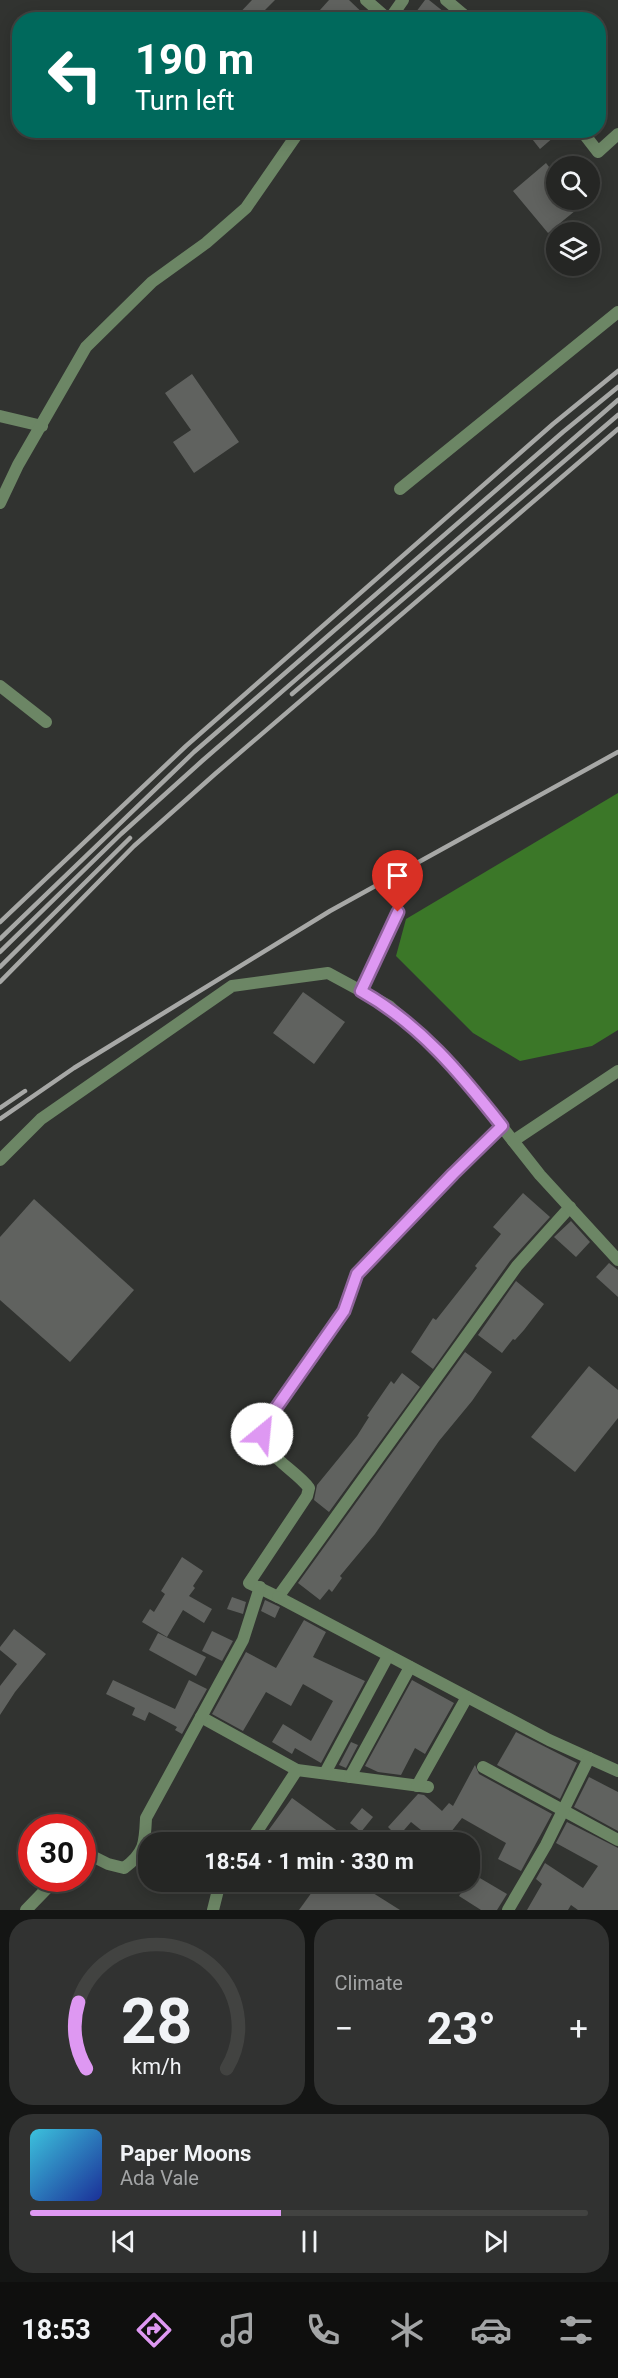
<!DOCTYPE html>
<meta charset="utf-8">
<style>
:root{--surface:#252624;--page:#313231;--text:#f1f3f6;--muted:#a3a5a6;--line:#424341;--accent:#de98f2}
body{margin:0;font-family:Roboto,sans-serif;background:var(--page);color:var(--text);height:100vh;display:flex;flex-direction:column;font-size:22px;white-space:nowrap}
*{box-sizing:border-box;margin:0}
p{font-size:20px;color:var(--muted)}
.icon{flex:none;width:33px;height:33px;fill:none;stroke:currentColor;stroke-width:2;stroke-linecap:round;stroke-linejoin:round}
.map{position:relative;height:1910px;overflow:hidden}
.details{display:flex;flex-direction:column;gap:9px;padding:9px;background:#141514;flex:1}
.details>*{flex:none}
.guide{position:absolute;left:12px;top:12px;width:594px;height:126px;border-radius:24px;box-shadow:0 3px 15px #0003,0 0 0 2px var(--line);background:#00695c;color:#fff;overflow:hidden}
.tools{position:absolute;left:546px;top:156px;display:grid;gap:12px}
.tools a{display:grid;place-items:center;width:54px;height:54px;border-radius:50%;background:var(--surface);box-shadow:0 3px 15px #0003,0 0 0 2px var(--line);font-size:30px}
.speed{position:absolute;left:18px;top:1814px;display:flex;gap:12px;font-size:30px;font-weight:700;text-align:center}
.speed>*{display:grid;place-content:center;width:78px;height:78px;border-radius:50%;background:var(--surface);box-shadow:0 3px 15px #0003,0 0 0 2px var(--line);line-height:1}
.speed .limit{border:9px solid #d22;background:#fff;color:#111}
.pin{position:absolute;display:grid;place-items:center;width:51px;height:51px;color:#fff;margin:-62px -26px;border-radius:50% 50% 50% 0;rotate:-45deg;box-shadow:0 0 6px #0007}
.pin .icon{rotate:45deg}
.me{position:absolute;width:66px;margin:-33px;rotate:28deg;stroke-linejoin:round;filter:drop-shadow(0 0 4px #0008)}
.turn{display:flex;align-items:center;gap:21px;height:126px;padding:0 24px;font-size:27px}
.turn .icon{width:78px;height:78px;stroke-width:2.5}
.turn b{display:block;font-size:42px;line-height:51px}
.big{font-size:45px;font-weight:700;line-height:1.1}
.details .tile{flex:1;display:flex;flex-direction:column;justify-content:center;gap:9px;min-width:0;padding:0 21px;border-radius:24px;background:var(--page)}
.details .dial{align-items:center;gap:0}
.dial svg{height:156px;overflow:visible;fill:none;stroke:var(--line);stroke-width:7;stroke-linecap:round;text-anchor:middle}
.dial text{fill:var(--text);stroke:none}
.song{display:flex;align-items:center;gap:18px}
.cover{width:72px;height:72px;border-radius:9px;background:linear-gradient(135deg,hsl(190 70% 55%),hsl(230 70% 35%))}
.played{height:6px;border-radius:3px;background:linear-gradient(90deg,var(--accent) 45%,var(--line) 45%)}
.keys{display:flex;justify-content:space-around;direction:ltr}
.heat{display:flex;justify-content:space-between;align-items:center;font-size:33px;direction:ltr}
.details .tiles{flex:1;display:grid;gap:9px;grid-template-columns:1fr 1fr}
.tile:last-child{grid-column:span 2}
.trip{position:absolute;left:138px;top:1832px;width:342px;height:60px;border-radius:24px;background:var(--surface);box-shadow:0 3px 15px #0003,0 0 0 2px var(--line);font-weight:700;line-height:60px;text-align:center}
.tabs{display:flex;height:96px;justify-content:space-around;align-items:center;background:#0f0f0e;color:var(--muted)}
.tabs .icon{width:42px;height:42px}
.tabs .current{color:var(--accent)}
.tabs b{font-size:27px;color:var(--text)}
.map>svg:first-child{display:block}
.water{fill:#3b7728}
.building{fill:#60625f}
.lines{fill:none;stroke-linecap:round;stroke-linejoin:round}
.street{stroke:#6c8665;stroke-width:12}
.rail{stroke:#a7a8a6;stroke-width:4.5}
.route-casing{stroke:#90639d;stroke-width:15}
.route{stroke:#de98f2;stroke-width:10}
</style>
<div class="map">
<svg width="618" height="1910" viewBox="0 0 618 1910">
<rect width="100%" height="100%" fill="#313330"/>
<polygon class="water" points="618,793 618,1030 592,1046 520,1061 473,1033 396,956 406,919"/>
<g class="building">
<polygon points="252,0 275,0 255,20 233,20"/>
<polygon points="329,0 349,0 370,20 330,20 320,10"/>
<polygon points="425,0 429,0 454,20 410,20"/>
<polygon points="525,130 562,130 540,149"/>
<polygon points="546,163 556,176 556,200 576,200 581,206 548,233 513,191"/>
<polygon points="192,374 239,442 194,473 173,442 191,430 165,393"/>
<polygon points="303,992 345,1022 314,1064 273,1033"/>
<polygon points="523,1193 550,1217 510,1261 433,1369 411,1352 433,1318 436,1320 477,1268 475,1266 501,1234 493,1227"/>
<polygon points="34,1199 134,1290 70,1362 0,1300 0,1237"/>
<polygon points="571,1221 590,1242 576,1257 554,1237"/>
<polygon points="609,1263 618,1270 618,1297 596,1277"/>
<polygon points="516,1281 544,1304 524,1330 515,1340 513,1339 502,1353 478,1335"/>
<polygon points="465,1352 492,1372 472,1401 439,1441 375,1534 340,1576 342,1578 332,1592 329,1589 320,1600 298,1583"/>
<polygon points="589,1366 618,1390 618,1418 575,1472 531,1437"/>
<polygon points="402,1373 420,1387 329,1512 314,1500 317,1485 357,1436 369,1417 367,1416 391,1381 394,1384"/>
<polygon points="182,1557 203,1571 193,1586 195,1588 189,1596 212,1609 204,1623 183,1610 167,1637 142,1622 150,1609 154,1612 165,1594 161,1591"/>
<polygon points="232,1597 246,1602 243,1614 227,1609"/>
<polygon points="265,1600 280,1607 275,1618 261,1611"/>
<polygon points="304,1620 326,1632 313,1657 365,1681 321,1763 295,1748 292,1754 272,1742 283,1724 311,1741 333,1701 303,1684 291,1706 266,1692 243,1731 212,1714 246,1652 276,1668"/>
<polygon points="14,1629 46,1654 15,1692 0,1715 0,1686 17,1664 0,1650 0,1647"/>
<polygon points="212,1631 233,1641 222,1661 202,1651"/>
<polygon points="158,1633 206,1657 196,1676 149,1650"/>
<polygon points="113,1680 175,1709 189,1680 207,1689 182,1734 175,1730 177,1727 149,1712 145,1721 132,1715 135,1708 106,1694"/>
<polygon points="412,1680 454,1703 425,1754 415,1748 401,1775 378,1772 365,1766"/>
<polygon points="516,1732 577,1763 560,1799 497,1765"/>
<polygon points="351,1742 358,1745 346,1768 339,1765"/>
<polygon points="475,1765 479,1774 552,1814 521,1871 498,1859 506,1843 462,1818 443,1842 436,1842 411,1822 398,1837 388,1827 418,1794 424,1795 442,1811 449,1803 453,1806"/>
<polygon points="589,1777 618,1792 618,1831 574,1807"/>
<polygon points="292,1798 339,1832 332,1842 302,1842 294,1836 289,1842 260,1842"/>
<polygon points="362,1808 373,1817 361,1832 350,1823"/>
<polygon points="567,1822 618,1848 618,1910 578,1910 571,1905 568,1910 527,1910 542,1884 536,1879 545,1863 583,1888 598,1866 556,1843"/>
<polygon points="473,1874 507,1894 497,1910 481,1910 459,1896"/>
<polygon points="320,1881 354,1881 400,1910 299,1910"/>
</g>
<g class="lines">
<g class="street">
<polyline points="366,0 389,20"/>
<polyline points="446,0 470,20"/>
<polyline points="389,20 403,0"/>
<polyline points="581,130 598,152 618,134"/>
<polyline points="0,416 42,426"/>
<polyline points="400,489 618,312"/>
<polyline points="0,503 18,465 86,347 152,282 206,243 246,208 300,130"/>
<polyline points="0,686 46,722"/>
<polyline points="361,991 398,912"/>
<path d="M 502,1127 L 467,1159 L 357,1273 L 344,1311 L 262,1428 C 261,1455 295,1469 309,1488 L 307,1496 L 249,1583 L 278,1597 L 517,1266 L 570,1207"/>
<polyline points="513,1141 618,1071"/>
<polyline points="0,1160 41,1119 232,986 328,973 389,1006 454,1066 540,1175 618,1260"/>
<polyline points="278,1597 549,1740 618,1771"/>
<polyline points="201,1717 297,1770 428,1787"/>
<polyline points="483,1767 618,1840"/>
<polyline points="325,1773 388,1656"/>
<polyline points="350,1777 410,1667"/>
<polyline points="417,1786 467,1697"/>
<polyline points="250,1842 297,1770"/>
<path d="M 82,1851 L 108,1864 L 124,1868 C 145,1853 145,1842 146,1818 L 243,1640 L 260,1587"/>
<polyline points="26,1910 57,1878"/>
<polyline points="213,1910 218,1890 225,1881"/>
<polyline points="508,1910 546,1845 589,1758"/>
</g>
<g class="rail">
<polyline points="292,694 618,415"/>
<polyline points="0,922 186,746 553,424 618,371"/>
<polyline points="0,939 194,752 563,432 618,387"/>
<polyline points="0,952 121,834 202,761 618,400"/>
<polyline points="0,967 130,838"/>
<polyline points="0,982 134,846 215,774 618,429"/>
<polyline points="0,1108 25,1091"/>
<polyline points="0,1119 74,1068 330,911 618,752"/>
</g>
</g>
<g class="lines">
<defs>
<path id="route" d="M 262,1434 L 262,1428 L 344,1311 L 357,1274 L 453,1174 L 502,1126 C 461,1074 420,1024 361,991 L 398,912"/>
</defs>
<use href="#route" class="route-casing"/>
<use href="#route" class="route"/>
</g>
</svg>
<div class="tools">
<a><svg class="icon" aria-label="search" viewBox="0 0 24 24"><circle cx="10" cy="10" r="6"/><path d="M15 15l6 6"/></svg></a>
<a><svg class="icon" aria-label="layers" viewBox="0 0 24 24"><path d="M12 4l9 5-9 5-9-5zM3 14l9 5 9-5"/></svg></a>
</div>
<div class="speed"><div class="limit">30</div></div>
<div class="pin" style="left:398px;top:912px;background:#d93025"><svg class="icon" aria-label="arrive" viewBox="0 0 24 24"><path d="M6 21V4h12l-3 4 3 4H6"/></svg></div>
<svg class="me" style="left:262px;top:1434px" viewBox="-20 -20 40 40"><circle r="19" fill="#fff"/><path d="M0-13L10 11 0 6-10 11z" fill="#de98f2"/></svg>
<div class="trip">18:54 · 1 min · 330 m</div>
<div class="guide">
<div class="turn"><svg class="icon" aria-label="left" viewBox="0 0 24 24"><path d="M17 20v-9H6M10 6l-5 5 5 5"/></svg><div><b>190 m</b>Turn left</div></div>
</div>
</div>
<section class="details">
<div class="tiles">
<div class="tile dial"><svg viewBox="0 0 100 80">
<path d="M14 69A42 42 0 1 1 86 69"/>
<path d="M14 69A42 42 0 0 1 10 35" stroke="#de98f2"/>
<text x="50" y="56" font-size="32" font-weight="700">28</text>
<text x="50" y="72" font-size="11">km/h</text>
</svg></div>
<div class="tile"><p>Climate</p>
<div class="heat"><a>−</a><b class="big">23°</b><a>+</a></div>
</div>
<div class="tile">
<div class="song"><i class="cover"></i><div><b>Paper Moons</b><p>Ada Vale</p></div></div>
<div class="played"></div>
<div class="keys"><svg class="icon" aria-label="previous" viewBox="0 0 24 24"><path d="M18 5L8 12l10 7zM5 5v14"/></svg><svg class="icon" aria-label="pause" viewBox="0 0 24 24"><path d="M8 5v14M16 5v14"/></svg><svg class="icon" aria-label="next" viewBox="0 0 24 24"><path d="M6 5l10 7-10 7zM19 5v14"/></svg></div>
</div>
</div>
</section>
<nav class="tabs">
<b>18:53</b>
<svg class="icon current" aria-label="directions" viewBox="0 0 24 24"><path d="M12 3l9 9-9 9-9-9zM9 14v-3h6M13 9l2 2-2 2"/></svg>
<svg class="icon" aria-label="music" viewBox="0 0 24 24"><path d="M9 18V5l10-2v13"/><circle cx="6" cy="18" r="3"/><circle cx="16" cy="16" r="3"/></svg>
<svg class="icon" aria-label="phone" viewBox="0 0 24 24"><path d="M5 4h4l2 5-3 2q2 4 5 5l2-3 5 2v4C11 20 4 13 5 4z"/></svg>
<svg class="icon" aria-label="climate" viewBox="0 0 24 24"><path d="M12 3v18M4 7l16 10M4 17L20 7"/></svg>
<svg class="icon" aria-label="car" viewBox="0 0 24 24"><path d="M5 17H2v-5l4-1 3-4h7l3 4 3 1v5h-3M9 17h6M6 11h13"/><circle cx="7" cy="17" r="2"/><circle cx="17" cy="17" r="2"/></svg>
<svg class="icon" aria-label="filters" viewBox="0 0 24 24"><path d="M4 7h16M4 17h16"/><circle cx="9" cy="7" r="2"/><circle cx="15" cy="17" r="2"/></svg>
</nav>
